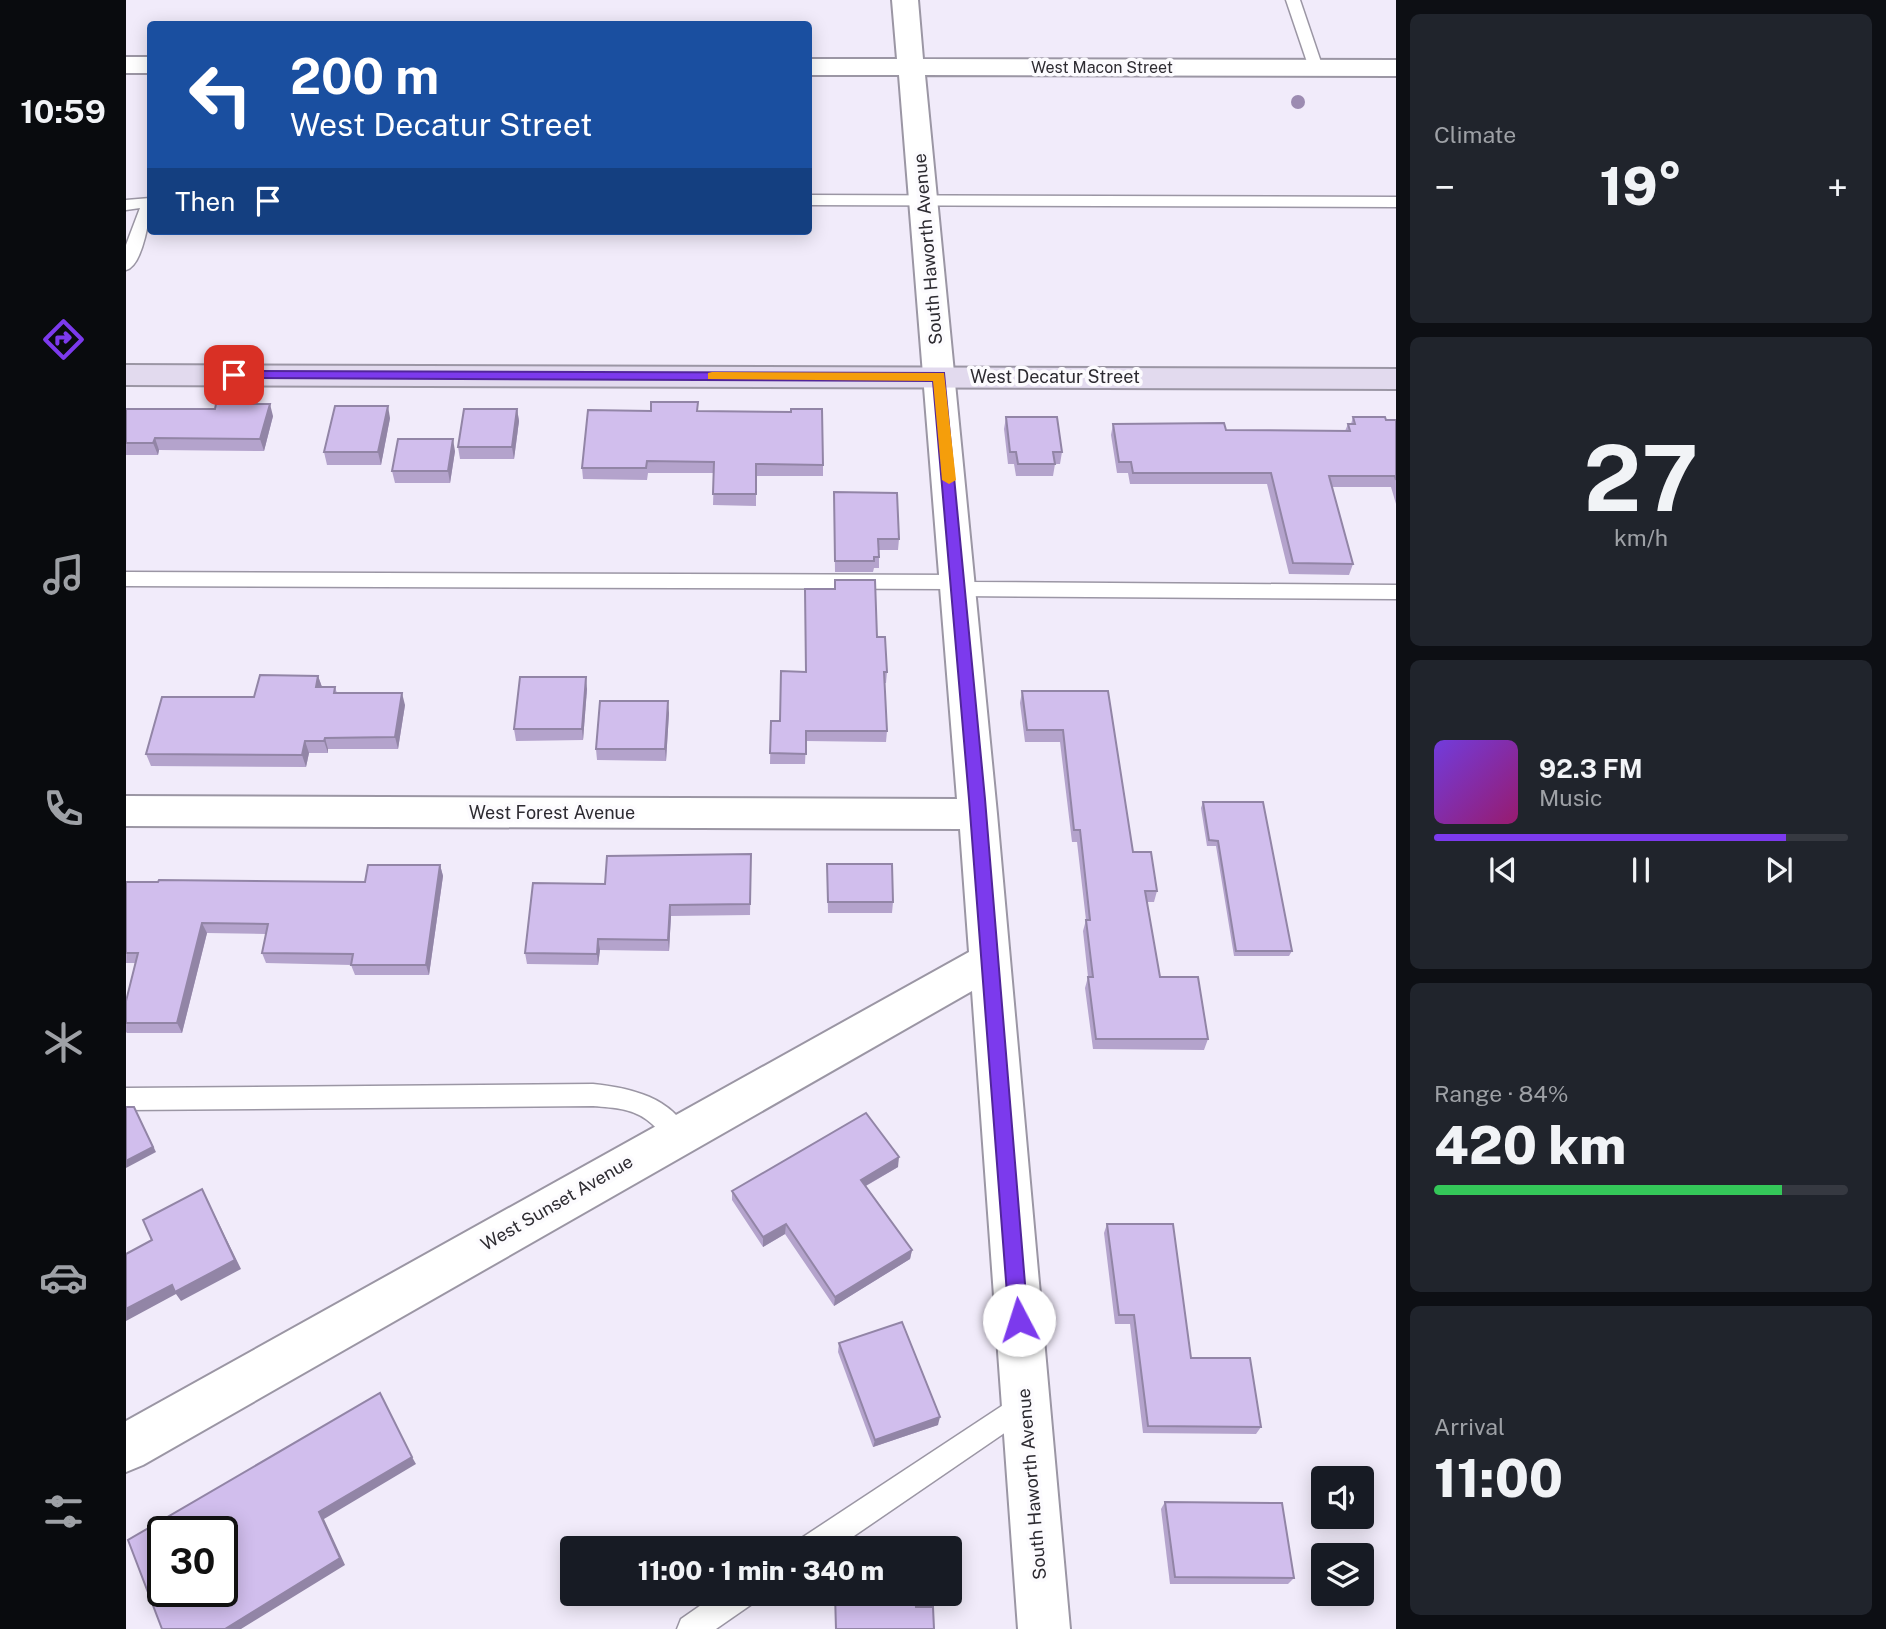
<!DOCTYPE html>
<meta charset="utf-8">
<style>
:root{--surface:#171b24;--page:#20242c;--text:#f1f3f6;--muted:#9ea1a6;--line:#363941;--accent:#7c3aed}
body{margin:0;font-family:"Public Sans",sans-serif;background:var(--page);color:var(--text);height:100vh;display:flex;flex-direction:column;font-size:26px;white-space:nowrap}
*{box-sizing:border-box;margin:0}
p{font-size:23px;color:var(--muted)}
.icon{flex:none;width:38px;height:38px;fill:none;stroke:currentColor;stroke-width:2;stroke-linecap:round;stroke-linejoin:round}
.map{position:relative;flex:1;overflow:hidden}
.sheet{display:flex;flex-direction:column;gap:14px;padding:14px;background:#0d0f14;width:490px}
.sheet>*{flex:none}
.banner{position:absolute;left:21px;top:21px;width:665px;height:214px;border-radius:7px;box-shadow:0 4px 18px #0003;background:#1a4fa0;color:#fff;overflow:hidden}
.controls{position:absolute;left:1185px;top:1466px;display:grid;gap:14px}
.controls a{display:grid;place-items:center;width:63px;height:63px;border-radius:7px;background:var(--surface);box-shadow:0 4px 18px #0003;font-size:35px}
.speed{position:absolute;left:21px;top:1516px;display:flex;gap:14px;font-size:35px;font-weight:700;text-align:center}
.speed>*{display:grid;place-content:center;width:91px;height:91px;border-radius:50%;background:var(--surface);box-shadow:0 4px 18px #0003;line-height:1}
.speed .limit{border:4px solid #111;border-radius:10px;background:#fff;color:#111}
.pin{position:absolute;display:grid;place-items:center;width:60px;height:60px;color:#fff;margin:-30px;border-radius:14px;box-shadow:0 4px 10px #0006}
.me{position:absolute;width:77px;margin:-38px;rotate:355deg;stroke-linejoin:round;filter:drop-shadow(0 0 5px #0008)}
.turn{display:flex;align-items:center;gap:24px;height:147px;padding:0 28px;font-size:32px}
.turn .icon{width:91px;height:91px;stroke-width:2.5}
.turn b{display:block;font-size:49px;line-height:60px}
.then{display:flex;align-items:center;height:66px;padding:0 28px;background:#0003;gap:14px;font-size:26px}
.big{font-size:52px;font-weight:800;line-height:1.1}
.sheet .widget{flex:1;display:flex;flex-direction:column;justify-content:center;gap:10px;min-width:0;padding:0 24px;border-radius:10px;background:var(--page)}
.sheet .dial{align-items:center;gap:0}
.dial b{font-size:91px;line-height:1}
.song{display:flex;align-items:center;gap:21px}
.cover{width:84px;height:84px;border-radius:10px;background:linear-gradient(135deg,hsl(260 70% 55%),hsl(320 70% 35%))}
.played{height:7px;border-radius:4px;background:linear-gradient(90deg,var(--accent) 85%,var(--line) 85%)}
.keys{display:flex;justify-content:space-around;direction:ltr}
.heat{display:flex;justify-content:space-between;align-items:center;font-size:38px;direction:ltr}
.charge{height:10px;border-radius:5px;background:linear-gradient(90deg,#34c759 84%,var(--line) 0)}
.trip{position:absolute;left:434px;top:1536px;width:402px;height:70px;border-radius:7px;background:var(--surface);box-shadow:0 4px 18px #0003;font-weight:800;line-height:70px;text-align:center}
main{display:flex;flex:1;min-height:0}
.menu{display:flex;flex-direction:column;width:126px;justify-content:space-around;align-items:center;background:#090b0e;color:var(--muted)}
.menu .icon{width:49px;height:49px}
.menu .on{color:var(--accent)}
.menu b{font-size:32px;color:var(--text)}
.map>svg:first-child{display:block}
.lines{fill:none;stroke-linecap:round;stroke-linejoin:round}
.lane-casing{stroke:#9b96a4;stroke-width:3}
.street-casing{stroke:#9b96a4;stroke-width:4}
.secondary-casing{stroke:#9b96a4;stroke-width:4}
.lane{fill:#fff;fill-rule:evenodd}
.street{fill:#fff;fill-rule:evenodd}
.secondary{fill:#e2daee;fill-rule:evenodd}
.tree{fill:#9c8bb1}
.wall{fill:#b4a3cc}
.shaded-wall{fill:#9285a6}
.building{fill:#d1beed;stroke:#9285a6;stroke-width:2;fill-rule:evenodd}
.route{fill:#7c3aed;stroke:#51269a;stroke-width:2}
.slow{fill:#f59e0b}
.labels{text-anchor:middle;stroke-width:7;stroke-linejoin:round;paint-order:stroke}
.far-street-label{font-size:16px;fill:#2d2b31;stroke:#fcfbfe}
.street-label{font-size:18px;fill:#2d2b31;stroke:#fcfbfe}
</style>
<main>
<nav class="menu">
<b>10:59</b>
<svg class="icon on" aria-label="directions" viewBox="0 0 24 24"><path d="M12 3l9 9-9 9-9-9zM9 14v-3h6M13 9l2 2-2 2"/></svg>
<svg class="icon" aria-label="music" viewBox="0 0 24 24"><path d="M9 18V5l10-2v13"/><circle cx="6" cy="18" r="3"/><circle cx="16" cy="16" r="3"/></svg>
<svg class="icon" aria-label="phone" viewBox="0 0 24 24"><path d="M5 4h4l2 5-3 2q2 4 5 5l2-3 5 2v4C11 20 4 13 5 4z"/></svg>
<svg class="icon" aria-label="climate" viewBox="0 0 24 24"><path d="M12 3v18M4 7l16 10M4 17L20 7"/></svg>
<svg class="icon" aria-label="car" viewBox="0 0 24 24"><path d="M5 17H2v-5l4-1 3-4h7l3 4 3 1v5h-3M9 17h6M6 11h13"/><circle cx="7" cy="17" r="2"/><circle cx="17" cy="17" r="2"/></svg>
<svg class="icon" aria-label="filters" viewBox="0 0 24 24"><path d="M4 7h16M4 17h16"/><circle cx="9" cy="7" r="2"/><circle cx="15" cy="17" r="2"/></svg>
</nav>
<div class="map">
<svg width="1270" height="1629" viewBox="0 0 1270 1629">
<rect width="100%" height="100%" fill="#f1ebfa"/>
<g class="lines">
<defs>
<g id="lane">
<polygon points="1160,0 1174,0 1197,68 1195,71 1190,72 1183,68"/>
<polygon points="682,195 1270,197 1270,207 682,205"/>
<path d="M 24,198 C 25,214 17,266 0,270 L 0,245 L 14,208 L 0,210 L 0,200 Z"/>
<polygon points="0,572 832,575 839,577 841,582 1270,585 1270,599 833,596 826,594 824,589 0,586"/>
<path d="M 467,1084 C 505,1088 546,1097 564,1135 L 560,1143 L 552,1146 C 541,1142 535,1132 526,1124 C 509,1108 489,1108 467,1106 L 0,1110 L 0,1088 Z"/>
<polygon points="900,1390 909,1394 913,1403 909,1412 709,1549 670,1549 674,1539"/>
<polygon points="591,1594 630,1594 626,1604 590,1629 551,1629 555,1619"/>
</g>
<g id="street">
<polygon points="766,0 792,0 797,59 1270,60 1270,76 799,75 871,814 944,1629 892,1629 846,991 17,1465 0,1472 0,1421 843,952 834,829 0,826 0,796 831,799 773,75 682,75 682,59 771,59"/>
<rect x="0" y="57" width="24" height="16"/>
</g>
<polygon id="secondary" points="0,365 1270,369 1270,389 0,385"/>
</defs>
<use href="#lane" class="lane-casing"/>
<use href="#street" class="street-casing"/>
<use href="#secondary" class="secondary-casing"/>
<use href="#lane" class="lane"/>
<use href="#street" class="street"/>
<use href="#secondary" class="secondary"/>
</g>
<circle class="tree" cx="1172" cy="102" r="7"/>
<g class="wall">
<polygon points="572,402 572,411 697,465 697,476 630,476 630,506 587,505 588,473 522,473 521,480 457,479 456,468 525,411"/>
<polygon points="0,409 147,416 138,451 33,450 32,455 0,455"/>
<polygon points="391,409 393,421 388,459 334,459 332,447"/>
<polygon points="880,417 936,452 934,464 929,464 927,476 890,476 888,464 882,464 878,429"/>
<polygon points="1227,417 1270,420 1270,504 1265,487 1206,487 1227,564 1223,575 1163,574 1141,484 1004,484 1002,473 991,473 985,435 987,424 1100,430 1219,431 1222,424 1225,424"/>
<polygon points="264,418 255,465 201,465 198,452"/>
<polygon points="329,451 324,483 269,483 266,471"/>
<polygon points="708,492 773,539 772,550 753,550 753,568 748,568 747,572 709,572"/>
<polygon points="751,637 761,672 760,683 758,683 761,731 760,742 680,741 679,764 644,764 645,721 654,721 679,672"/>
<polygon points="192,676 196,687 209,687 211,693 279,705 272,749 202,749 202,753 183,753 180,767 25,766 20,754 128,697"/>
<polygon points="461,689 457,740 390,741 388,729"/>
<polygon points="896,691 982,691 1007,852 1031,891 1028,902 1021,902 1034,977 1082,1039 1078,1050 967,1049 959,988 962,977 957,931 960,920 951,842 946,842 934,742 899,742 894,703"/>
<polygon points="543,713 540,761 471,760 470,749"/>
<polygon points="1077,802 1166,951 1163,956 1108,956 1090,846 1081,846 1075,808"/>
<polygon points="625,854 624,915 545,916 543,951 474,950 472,965 401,964 399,953 479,884"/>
<polygon points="701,864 767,902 766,913 702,913"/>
<polygon points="314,865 317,876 303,975 229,975 225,965 140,963 136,953 140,934 81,933 56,1033 1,1033 0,1032 0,1001 9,963 0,963 0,882 239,882"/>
<polygon points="772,1167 740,1186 786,1250 784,1259 708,1306 659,1234 637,1247 606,1200 606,1191"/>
<polygon points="981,1224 1065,1358 1135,1427 1130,1434 1017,1433 1004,1324 989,1324 978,1233"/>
<polygon points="713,1343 812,1425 747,1447 712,1352"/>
<polygon points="1039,1502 1168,1578 1162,1584 1044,1584 1035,1509"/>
</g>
<g class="shaded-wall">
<polygon points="144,404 147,416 138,451 134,439"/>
<polygon points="262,406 264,418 255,465 252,452"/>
<polygon points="391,409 393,421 388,459 386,447"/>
<polygon points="29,438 33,450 32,455 27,443"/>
<polygon points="327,439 329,451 324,483 322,471"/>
<polygon points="192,676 196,687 190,687"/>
<polygon points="460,677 461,689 457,740 456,729"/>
<polygon points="276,693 279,705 272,749 269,737"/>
<polygon points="542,701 543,713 540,761 539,749"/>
<polygon points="199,738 202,749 202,753 198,741"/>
<polygon points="179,741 183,753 180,767 176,755"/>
<polygon points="314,865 317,876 303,975 300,965"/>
<polygon points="544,905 545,916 543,951 542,940"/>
<polygon points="76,923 81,933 56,1033 51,1023"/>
<polygon points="472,939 474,950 472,965 471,954"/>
<polygon points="8,1107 30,1152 0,1168 0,1161"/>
<polygon points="773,1157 772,1167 734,1189 735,1180"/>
<polygon points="76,1189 115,1269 55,1301 50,1294 0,1321 0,1309 46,1285"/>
<polygon points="660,1224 659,1234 637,1247 637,1237"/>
<polygon points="786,1250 784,1259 708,1306 709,1297"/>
<polygon points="814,1417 812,1425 747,1447 749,1440"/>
<polygon points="286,1457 290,1464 198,1519 219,1565 115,1629 99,1629 193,1512"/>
</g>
<g class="building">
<polygon points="525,402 572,402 571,411 665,412 665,409 696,409 697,465 630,464 630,494 587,494 588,462 521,461 520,468 456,468 462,410 525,411"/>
<polygon points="90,404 144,404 134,439 29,438 27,443 0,443 0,409 89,409"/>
<polygon points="209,406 262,406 252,452 198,452"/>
<polygon points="338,409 391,409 386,447 332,447"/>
<polygon points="880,417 931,417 936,452 927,452 929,464 892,464 890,452 884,452"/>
<polygon points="1227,417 1259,417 1260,420 1270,420 1270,480 1269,476 1203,476 1227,564 1167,563 1145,473 1007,473 1005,462 993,462 987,424 1098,423 1100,430 1224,431 1222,424 1229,424"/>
<polygon points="272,439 327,439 322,471 266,471"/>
<polygon points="708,492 771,493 773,539 752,539 753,557 748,557 748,561 709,561"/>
<polygon points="709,580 749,580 751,637 759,637 761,672 758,672 761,731 680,731 680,754 644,753 645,721 654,721 655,671 680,672 679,589 709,589"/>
<polygon points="134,675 192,676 190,687 209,687 208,693 276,693 269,737 199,738 198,741 179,741 176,755 20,754 36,697 128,697"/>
<polygon points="394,677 460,677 456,729 388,729"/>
<polygon points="896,691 982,691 1007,852 1025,852 1031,891 1019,891 1034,977 1072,977 1082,1039 970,1039 962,977 967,977 960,920 964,920 954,830 948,830 937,730 901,730"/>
<polygon points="474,701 542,701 539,749 470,749"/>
<polygon points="1077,802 1137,802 1166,951 1110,951 1092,841 1083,840"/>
<polygon points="625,854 624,904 544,905 542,940 472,939 471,954 399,953 407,883 479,884 481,856"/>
<polygon points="701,864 766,864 767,902 702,902"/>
<polygon points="242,865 314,865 300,965 225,965 227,954 136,953 142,924 76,923 51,1023 0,1023 0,1001 12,953 0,953 0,882 32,882 33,880 239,882"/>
<polygon points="0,1107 8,1107 27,1147 0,1161"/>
<polygon points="740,1113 773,1157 735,1180 786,1250 709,1297 660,1224 637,1237 606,1191"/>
<polygon points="76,1189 109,1260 49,1292 46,1285 0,1309 0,1254 26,1240 17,1220"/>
<polygon points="981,1224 1047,1224 1065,1358 1124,1358 1135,1427 1022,1426 1008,1315 993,1315"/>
<polygon points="776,1322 814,1417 749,1440 713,1343"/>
<path d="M 254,1393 L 286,1457 L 193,1512 L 214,1558 L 99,1629 L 36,1629 L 2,1540 ZM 37,1531 L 96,1531 L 96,1591 L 37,1591 Z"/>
<polygon points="1039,1502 1156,1503 1168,1578 1049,1577"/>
<polygon points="709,1594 789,1594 790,1607 807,1607 808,1629 710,1629"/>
</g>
<polygon class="route" points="108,371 818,373 859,799 902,1320 900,1327 893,1329 886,1327 883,1320 843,799 807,381 104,378 104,372"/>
<polygon class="slow" points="586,372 818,373 830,480 823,484 816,480 807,381 582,379 582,373"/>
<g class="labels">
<g class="far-street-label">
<text x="976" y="73">West Macon Street</text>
</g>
<g class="street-label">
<text transform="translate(802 249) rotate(-95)" y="6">South Haworth Avenue</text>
<text x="929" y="383">West Decatur Street</text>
<text x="426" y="819">West Forest Avenue</text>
<text transform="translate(431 1203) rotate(-30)" y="6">West Sunset Avenue</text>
<text transform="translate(906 1484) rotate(-95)" y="6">South Haworth Avenue</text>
</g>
</g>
</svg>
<div class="controls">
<a><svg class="icon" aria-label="sound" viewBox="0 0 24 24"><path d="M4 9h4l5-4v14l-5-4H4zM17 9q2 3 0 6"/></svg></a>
<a><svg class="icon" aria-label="layers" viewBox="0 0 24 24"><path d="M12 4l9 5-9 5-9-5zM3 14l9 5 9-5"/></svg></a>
</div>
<div class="speed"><div class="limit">30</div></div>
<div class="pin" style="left:108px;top:375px;background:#d93025"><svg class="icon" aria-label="arrive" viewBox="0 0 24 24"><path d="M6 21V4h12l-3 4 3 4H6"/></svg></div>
<svg class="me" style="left:893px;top:1320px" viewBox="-20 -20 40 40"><circle r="19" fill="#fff"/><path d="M0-13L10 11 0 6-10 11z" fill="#7c3aed"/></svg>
<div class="trip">11:00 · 1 min · 340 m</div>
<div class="banner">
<div class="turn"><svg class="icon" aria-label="left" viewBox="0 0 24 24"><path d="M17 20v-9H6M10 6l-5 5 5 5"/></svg><div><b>200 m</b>West Decatur Street</div></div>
<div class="then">Then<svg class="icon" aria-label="arrive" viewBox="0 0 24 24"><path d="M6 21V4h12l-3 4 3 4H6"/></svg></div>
</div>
</div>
<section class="sheet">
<div class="widget"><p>Climate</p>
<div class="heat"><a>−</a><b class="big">19°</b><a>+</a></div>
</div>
<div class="widget dial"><b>27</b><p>km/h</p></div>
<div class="widget">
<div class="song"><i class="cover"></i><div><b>92.3 FM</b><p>Music</p></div></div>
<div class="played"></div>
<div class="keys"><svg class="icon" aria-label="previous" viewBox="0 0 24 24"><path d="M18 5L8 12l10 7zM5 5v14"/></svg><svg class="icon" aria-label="pause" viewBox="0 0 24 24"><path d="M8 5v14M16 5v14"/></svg><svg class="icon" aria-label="next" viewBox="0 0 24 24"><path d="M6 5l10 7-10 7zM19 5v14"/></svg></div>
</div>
<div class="widget"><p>Range · 84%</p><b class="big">420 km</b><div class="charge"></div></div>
<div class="widget"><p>Arrival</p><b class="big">11:00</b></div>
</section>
</main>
